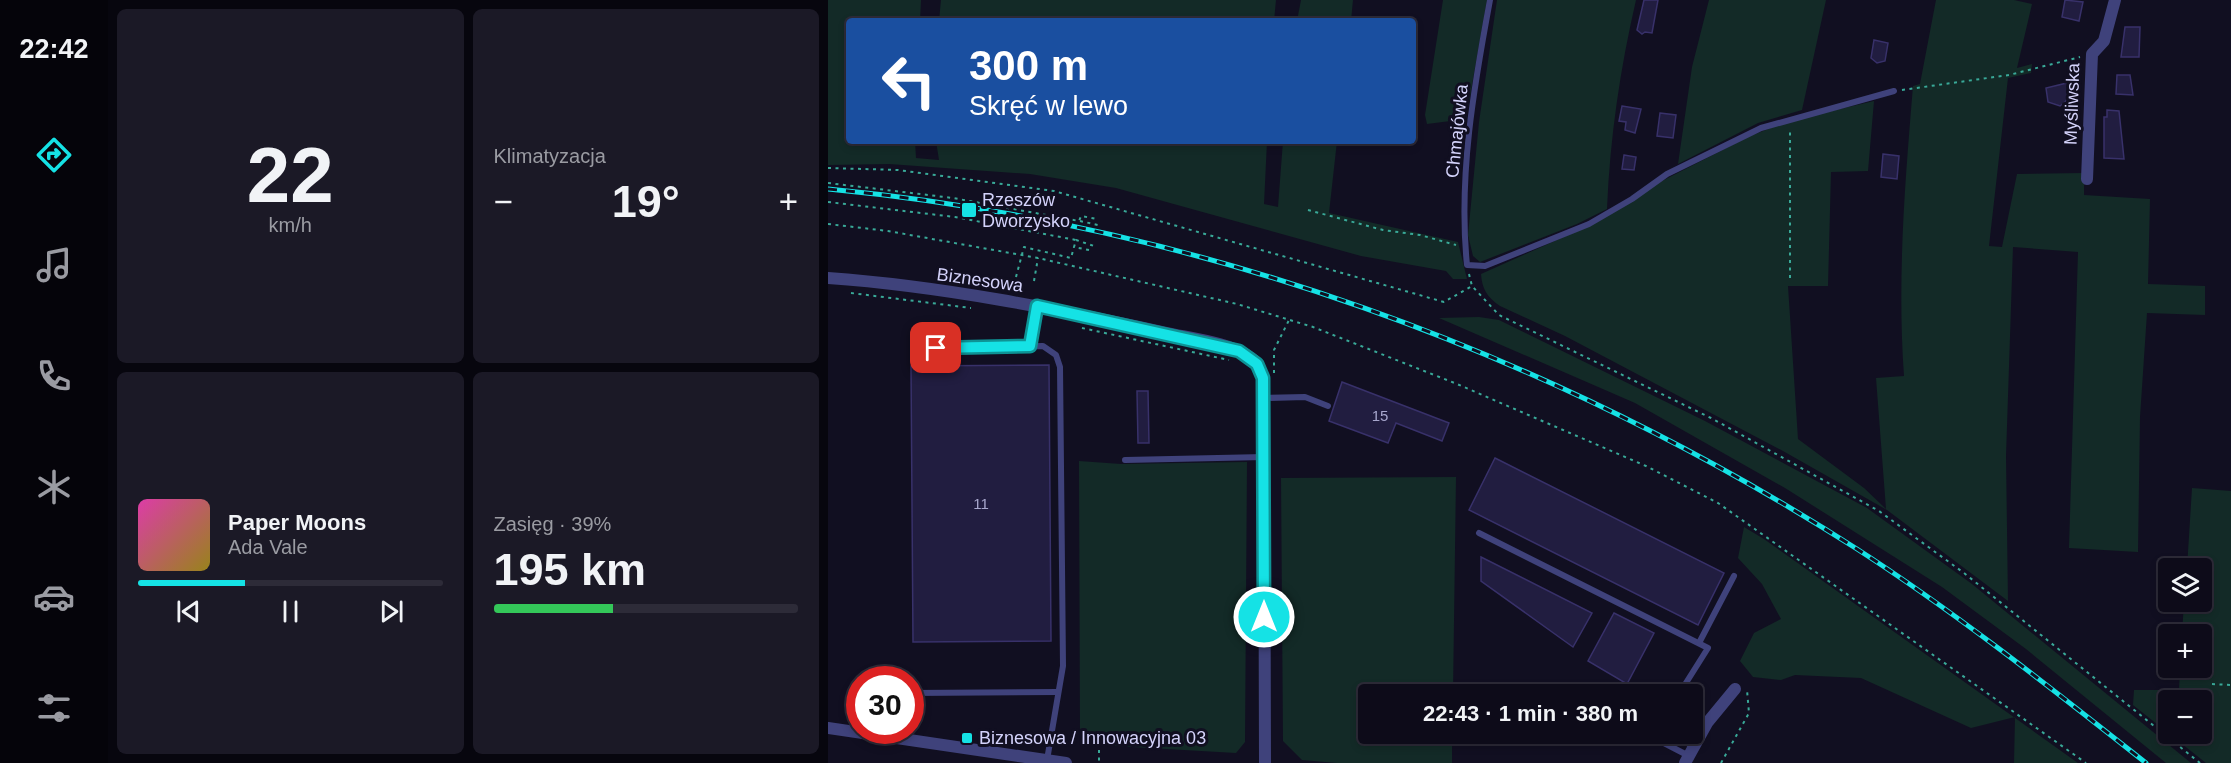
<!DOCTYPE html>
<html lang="pl">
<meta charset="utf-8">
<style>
:root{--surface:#0d0b19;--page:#1b1926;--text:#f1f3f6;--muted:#9a9ba2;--line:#2d2b38;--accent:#15e2e5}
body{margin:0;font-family:Arial,sans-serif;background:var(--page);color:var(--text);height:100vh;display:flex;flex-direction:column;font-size:22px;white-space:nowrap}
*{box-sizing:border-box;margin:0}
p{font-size:20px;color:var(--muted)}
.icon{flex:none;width:33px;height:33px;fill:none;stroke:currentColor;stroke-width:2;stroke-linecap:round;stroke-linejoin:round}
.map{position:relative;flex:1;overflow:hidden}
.side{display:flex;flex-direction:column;gap:9px;padding:9px;background:#07060e;width:720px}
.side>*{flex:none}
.top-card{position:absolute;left:18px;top:18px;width:570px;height:126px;border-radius:6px;box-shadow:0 3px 9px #0003,0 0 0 2px var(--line);background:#1a4fa0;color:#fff;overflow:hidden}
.buttons{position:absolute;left:1330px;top:558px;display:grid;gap:12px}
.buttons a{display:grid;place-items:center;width:54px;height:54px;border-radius:6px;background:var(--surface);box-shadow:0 3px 9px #0003,0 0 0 2px var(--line);font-size:30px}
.speed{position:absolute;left:18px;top:666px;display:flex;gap:12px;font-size:30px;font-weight:700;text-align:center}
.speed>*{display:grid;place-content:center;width:78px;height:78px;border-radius:50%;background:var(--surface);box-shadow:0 3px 9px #0003,0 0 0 2px var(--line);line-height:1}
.speed .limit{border:9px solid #d22;background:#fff;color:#111}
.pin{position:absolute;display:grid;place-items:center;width:51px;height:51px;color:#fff;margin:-26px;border-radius:12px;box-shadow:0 3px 9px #0006}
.me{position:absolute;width:66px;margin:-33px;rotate:0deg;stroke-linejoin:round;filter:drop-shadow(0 0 4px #0008)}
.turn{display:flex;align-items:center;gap:21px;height:126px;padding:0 24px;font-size:27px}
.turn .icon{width:78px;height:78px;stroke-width:2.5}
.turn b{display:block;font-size:42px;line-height:51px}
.big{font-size:45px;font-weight:700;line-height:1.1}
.side .tile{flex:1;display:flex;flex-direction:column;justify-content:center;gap:9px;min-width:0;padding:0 21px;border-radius:9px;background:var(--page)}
.side .dial{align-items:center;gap:0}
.dial b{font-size:78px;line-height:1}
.song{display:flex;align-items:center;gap:18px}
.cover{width:72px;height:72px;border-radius:9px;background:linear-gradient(135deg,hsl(320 70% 55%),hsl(50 70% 35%))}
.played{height:6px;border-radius:3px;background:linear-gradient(90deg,var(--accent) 35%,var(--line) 35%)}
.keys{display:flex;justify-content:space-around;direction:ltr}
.heat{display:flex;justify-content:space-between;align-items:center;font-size:33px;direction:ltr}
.charge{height:9px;border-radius:4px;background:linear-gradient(90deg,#34c759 39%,var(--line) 0)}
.side .tiles{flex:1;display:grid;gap:9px;grid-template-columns:repeat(2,1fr)}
.trip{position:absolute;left:530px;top:684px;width:345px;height:60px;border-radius:6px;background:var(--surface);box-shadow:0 3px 9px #0003,0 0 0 2px var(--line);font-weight:700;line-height:60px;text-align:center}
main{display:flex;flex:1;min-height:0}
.menu{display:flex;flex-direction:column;width:108px;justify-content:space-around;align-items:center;background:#05040a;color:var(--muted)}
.menu .icon{width:42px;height:42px}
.menu .current{color:var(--accent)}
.menu b{font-size:27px;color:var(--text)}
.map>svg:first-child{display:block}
.green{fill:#132a27;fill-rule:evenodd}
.building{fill:#211d40;stroke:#38316a;stroke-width:1.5}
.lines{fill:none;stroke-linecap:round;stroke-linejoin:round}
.path{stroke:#39a998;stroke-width:2;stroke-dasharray:3 4.5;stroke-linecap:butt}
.lane{stroke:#3f427b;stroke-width:6}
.street{stroke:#3f427b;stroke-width:12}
.rail-casing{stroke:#15e2e5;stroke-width:5}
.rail{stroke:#110f21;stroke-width:3;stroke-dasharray:9;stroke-linecap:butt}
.route-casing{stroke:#0e9395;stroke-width:15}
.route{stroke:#15e2e5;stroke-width:10}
.poi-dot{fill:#15e2e5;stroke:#110f21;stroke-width:2}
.labels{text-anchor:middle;stroke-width:6;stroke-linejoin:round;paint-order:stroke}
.number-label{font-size:15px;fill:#a7a6cc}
.street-label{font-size:18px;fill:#d4d3fb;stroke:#110f21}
.poi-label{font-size:18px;fill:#d4d3fb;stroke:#110f21;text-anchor:start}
</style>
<main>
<nav class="menu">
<b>22:42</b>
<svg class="icon current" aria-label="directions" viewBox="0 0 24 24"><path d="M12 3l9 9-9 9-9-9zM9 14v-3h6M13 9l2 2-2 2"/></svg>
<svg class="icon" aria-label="music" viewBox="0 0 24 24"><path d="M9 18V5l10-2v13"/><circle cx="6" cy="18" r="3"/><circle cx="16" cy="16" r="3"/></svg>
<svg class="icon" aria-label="phone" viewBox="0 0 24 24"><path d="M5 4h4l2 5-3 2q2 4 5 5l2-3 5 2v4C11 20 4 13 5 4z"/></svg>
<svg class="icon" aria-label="climate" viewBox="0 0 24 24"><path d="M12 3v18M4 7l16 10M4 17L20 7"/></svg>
<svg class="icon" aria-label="car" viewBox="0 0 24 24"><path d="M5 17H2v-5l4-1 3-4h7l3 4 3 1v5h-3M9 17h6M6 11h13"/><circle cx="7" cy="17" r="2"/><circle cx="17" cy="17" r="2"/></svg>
<svg class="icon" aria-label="filters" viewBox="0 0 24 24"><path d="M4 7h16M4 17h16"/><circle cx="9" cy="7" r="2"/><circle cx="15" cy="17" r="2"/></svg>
</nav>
<section class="side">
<div class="tiles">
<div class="tile dial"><b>22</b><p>km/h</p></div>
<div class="tile"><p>Klimatyzacja</p>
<div class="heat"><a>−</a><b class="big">19°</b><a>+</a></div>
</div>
<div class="tile">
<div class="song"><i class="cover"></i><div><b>Paper Moons</b><p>Ada Vale</p></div></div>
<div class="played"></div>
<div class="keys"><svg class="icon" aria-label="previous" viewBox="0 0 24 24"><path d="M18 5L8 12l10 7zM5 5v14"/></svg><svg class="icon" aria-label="pause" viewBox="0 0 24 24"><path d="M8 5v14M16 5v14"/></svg><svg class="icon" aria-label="next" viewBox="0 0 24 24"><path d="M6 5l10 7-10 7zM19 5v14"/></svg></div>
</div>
<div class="tile"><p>Zasięg · 39%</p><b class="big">195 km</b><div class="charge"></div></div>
</div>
</section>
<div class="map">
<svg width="1403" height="763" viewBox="0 0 1403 763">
<rect width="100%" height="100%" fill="#110f21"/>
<g class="green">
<polygon points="0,0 93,0 92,21 21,21 21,141 87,141 88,158 111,160 108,141 439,141 436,204 450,207 455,141 509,141 501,213 630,242 639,279 625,279 618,271 533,256 288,188 202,174 61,164 0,165"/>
<polygon points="113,0 448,0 446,21 111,21"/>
<polygon points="473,0 525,0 523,21 469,21"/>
<polygon points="615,0 659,0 638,119 599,124 597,115"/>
<path d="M 669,0 L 808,0 C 792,69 782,138 779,209 L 749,224 L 652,262 L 645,256 L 640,235 L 651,122 Z"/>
<polygon points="881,0 998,0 974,110 930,123 850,164 864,67"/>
<path d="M 1108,0 L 1186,0 L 1204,4 L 1189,68 L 1204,64 L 1203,73 L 1180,78 L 1161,246 L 1174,247 L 1189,174 L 1256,173 L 1256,195 L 1322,199 L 1320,284 L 1377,286 L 1377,315 L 1319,313 L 1312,417 L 1310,552 L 1241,548 L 1250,252 L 1185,247 L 1178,456 L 1180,601 L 1059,510 L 955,451 L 737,336 L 672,306 C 659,297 654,289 653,274 L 769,222 L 834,181 L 922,136 L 961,121 L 1046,101 L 1040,171 L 1003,172 L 1000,286 L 960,286 L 970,439 L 1036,488 L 1058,509 L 1048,378 L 1076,376 C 1069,278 1077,183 1085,86 L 1092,84 Z"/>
<polygon points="651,317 671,320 877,421 1039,508 1144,584 1363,763 1338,763 1198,649 1114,587 957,488 807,403 611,318"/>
<polygon points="251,461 293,464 419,462 417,742 408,753 286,746 281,740 252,738"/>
<polygon points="628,477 625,694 540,694 540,734 624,734 624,763 509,763 474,760 455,741 453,478"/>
<path d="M 1364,488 L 1403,491 L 1403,763 L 1378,763 L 1305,705 L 1306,690 L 1351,690 L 1352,668 L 1374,668 L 1374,634 L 1354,634 L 1356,602 L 1374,602 L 1374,568 L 1359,568 ZM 1341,700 L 1374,700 L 1374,734 L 1341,734 Z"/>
<polygon points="916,527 936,539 1250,763 1186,763 1187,717 1143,728 1033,678 967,675 953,680 925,677 912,661 926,633 953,619 934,584 910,558"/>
</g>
<g class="building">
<polygon points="816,0 830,0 824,33 817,32 814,34 809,30"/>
<polygon points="1237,0 1255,2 1251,21 1234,17"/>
<polygon points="1297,27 1312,27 1311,57 1293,57"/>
<polygon points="1046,40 1060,43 1057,61 1049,63 1043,58"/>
<polygon points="1289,75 1302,75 1305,95 1288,94"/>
<polygon points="1239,83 1242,96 1237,102 1232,106 1220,102 1218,88"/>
<polygon points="794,106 813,109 807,133 797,130 798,122 791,121"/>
<polygon points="1279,110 1291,111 1296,159 1276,158 1276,117 1279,117"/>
<polygon points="832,113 848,115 845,138 829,136"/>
<polygon points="1055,154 1071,156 1069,179 1053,177"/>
<polygon points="796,155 808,157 806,170 794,169"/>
<polygon points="221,365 223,641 85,642 83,366"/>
<polygon points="514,382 621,423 614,441 568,423 560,443 501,421"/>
<polygon points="309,391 320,391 321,443 310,443"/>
<polygon points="667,458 896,573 870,625 641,510"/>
<polygon points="653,557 764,613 745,647 653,581"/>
<polygon points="786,613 826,633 799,684 760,661"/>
</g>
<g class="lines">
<g class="path">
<polyline points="1074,90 1181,75 1252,57"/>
<polyline points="0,168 70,170 226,191 616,302 644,286"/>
<polyline points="0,183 125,198 251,221 253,216 269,219"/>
<polyline points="0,202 127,217 248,240"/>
<polyline points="480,210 555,230 592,235 628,245"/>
<polyline points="252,221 270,225"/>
<polyline points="0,224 60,231 210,258 409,304 485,327 629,384 818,466 890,503 1258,763"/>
<polyline points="261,250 246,247 248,240 266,246"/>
<polyline points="641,274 644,286 671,315 883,418 1051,511 1136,573 1372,763"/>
<polyline points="188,277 196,247 243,258 246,247"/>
<polyline points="962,278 962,128"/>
<polyline points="206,281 210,258"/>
<polyline points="23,293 143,308"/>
<polyline points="254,328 401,360"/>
<polyline points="446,373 446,350 461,320"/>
<polyline points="1384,684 1403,685"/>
<polyline points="271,750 271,763"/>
<polyline points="893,763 921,713 919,690"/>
</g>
<g class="lane">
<path d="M 662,0 C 646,86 630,177 639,265 L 657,266 L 761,224 L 804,199 L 839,174 L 933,128 L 1066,91"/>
<polyline points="202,346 209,306"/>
<polyline points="85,348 215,346 228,355 232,367 235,666 219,760"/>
<polyline points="437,398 477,397 500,406"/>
<polyline points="297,460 436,457"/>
<polyline points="651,533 880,648 851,694"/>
<polyline points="871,643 906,576"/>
<polyline points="82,693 230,692"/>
<polyline points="847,734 865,747"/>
<polyline points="834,742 861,756"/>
</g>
<g class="street">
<polyline points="1259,179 1264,54 1276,41 1287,0"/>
<path d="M 0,278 C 113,286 228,309 339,333 C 362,338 403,343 422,357 C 435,366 435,379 436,393 L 437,763"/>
<polyline points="0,728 238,763"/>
<polyline points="857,763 879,723 907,689"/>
</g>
<defs>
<path id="rail" d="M 0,189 C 368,224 718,351 1029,549 C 1130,614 1224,689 1318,763"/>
</defs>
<use href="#rail" class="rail-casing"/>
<use href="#rail" class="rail"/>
</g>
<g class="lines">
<defs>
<polyline id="route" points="108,348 202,346 209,306 411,351 429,364 435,378 436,617"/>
</defs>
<use href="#route" class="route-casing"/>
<use href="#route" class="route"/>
</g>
<g class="poi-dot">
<rect x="133" y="202" width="16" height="16" rx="3"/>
<rect x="133" y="732" width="12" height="12" rx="3"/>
</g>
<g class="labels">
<g class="number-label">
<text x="552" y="421">15</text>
<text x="153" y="509">11</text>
</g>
<g class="street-label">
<text transform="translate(1244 104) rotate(-88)" y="6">Myśliwska</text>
<text transform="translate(629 131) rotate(-84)" y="6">Chmajówka</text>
<text transform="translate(152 280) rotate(8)" y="6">Biznesowa</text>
</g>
<g class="poi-label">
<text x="154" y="206">Rzeszów<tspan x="154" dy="21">Dworzysko</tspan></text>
<text x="151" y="744">Biznesowa / Innowacyjna 03</text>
</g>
</g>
</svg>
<div class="buttons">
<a><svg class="icon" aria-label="layers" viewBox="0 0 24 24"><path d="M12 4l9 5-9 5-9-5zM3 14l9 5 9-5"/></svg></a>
<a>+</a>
<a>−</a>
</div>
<div class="speed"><div class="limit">30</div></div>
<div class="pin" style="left:108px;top:348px;background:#d93025"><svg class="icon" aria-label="arrive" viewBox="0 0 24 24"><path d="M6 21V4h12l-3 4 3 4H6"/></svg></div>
<svg class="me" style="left:436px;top:617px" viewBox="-20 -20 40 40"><circle r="17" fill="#15e2e5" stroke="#fff" stroke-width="3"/><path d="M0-11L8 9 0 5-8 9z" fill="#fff"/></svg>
<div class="trip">22:43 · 1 min · 380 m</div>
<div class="top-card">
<div class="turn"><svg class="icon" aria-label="left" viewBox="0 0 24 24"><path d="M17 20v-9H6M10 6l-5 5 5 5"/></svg><div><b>300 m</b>Skręć w lewo</div></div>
</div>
</div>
</main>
